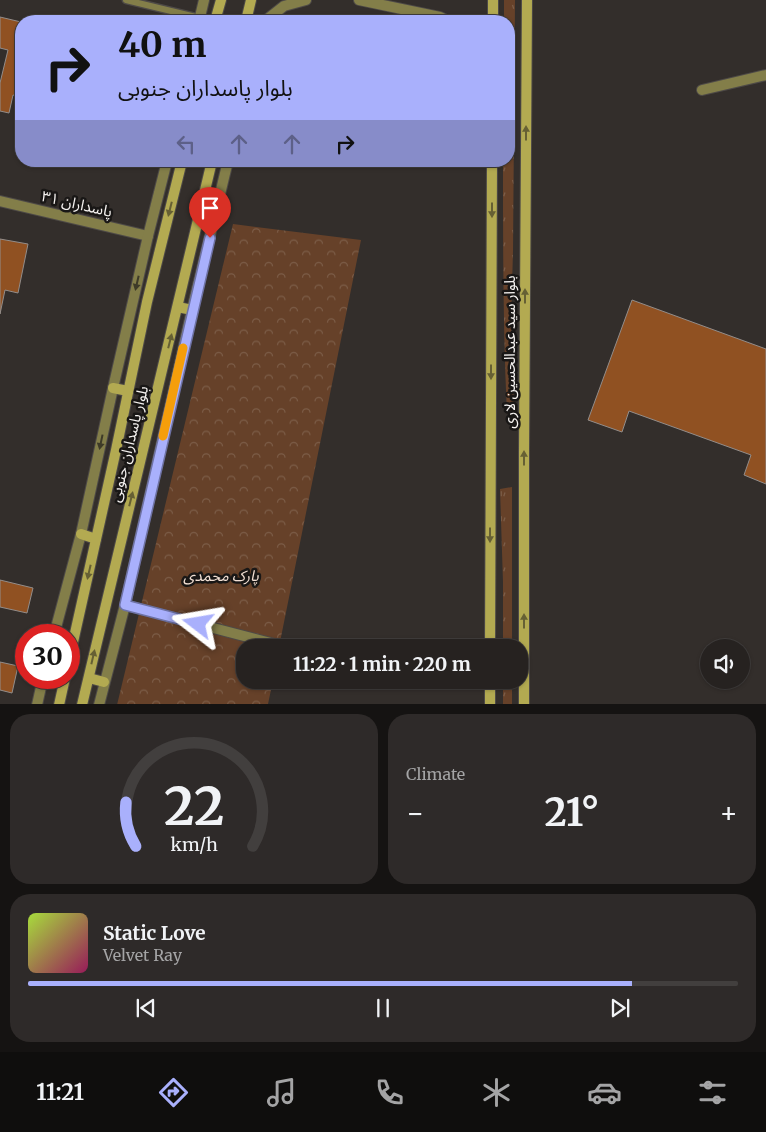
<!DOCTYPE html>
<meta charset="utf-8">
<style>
:root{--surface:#262220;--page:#2e2a29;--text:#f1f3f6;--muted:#a4a4a5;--line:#423f3e;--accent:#a9b0fc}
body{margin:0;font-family:Merriweather,"Noto Sans Arabic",serif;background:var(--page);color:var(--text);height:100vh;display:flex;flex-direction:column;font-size:19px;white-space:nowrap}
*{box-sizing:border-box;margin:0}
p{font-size:16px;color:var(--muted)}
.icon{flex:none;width:28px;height:28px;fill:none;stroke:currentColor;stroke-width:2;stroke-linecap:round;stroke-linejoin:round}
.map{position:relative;height:704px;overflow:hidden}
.details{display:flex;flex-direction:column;gap:10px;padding:10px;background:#151312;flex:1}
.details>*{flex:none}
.top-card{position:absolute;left:15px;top:15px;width:500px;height:152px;border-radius:20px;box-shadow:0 1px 4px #0004,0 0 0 1px var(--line);background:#a9b0fc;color:#111;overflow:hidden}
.fabs{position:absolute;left:700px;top:639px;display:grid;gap:10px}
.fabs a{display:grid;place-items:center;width:50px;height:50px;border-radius:50%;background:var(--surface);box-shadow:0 1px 4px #0004,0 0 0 1px var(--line);font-size:25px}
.speed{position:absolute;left:15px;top:624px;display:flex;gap:10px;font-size:25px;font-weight:700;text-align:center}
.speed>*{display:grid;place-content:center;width:65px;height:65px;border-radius:50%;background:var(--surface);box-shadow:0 1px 4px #0004,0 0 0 1px var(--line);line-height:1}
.speed .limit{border:8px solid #d22;background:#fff;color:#111}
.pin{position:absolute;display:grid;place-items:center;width:42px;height:42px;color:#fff;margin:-51px -21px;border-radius:50% 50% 50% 0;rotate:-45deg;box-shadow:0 0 5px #0007}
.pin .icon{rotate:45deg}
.me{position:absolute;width:55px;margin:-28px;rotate:284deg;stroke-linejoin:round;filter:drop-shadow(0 0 4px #0008)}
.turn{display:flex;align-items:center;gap:18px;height:105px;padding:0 20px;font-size:22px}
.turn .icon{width:65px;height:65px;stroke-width:2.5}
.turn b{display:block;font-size:35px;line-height:42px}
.lanes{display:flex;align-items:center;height:48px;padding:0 20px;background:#0003;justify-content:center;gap:25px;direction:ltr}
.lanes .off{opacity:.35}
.big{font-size:38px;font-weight:700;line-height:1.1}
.details .card{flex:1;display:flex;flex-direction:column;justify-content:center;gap:8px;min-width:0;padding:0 18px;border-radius:20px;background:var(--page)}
.details .dial{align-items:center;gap:0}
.dial svg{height:130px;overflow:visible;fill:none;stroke:var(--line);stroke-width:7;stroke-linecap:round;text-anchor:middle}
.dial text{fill:var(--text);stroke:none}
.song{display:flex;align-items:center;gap:15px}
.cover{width:60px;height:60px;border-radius:8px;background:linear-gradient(135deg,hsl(80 70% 55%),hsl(330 70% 35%))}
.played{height:5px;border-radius:2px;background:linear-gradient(90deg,var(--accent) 85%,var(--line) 85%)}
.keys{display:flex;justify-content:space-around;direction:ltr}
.heat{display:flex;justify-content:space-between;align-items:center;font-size:28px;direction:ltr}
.details .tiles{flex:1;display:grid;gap:10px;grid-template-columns:1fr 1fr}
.card:last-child{grid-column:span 2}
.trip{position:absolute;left:236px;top:639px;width:292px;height:50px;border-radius:20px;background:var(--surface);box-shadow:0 1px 4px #0004,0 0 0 1px var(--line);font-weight:700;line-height:50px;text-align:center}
.tab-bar{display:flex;height:80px;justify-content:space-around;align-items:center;background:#0f0e0d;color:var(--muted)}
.tab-bar .icon{width:35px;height:35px}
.tab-bar .active{color:var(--accent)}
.tab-bar b{font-size:22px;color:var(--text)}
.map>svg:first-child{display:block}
.grass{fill:url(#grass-tufts)}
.park{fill:url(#park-crowns)}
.building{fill:#905122;stroke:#938d8a}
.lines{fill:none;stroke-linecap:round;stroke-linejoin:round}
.service-casing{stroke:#4e4a47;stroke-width:9}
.minor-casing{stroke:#4e4a47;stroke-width:12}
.tertiary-casing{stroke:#4e4a47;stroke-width:12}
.secondary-casing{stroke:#4e4a47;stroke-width:12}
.service{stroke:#837e49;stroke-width:6}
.minor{stroke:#837e49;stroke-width:10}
.tertiary{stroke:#837e49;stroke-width:10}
.secondary{stroke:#b3aa51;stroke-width:10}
.oneway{fill:#666034}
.oneway2{fill:#3e3b28}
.route-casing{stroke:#6e72a4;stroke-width:12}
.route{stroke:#a9b0fc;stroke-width:9}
.slow{stroke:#f59e0b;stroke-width:9}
.labels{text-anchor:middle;stroke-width:5;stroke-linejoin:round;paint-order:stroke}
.street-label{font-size:15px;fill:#f6f3f1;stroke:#191716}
.park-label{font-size:15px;font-style:italic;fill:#f3e0d4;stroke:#191716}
</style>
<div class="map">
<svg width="766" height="705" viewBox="0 0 766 705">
<defs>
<pattern id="grass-tufts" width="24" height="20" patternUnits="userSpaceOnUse" patternTransform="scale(1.25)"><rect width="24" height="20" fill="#664129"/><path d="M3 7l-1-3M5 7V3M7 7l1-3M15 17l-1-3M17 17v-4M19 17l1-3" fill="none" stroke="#7c5d48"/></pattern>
<pattern id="park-crowns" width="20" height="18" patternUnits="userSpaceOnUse" patternTransform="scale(1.25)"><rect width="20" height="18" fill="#664129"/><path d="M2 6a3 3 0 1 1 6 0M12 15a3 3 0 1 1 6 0" fill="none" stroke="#7c5d48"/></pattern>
</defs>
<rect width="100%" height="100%" fill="#332e2b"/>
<g class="grass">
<path d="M 504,0 L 515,0 L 513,251 L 511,323 L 514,413 L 507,414 C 503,330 503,246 503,161 L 509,161 L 509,21 L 504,21 Z"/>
<polygon points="512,487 512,647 503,647 503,582 500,489"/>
<rect x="503" y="680" width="9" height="24"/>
</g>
<polygon class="park" points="233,224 361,240 279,647 245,648 245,680 273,680 268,704 117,705"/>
<g class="building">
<polygon points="0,17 21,22 21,97 13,95 9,113 0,111 0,83 8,50 0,48"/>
<polygon points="0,239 28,244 18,293 5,290 0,314"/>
<polygon points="632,300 766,349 766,484 744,475 751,455 629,411 622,432 588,420"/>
<polygon points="0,580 33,588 27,613 0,607"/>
<polygon points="0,662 18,666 12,693 0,690"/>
</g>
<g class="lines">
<defs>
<polyline id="service" points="126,0 200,18"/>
<g id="minor">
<polyline points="702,90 766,75"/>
<polyline points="0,201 148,236"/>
<polyline points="125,605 290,648"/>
</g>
<g id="tertiary">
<polyline points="359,0 440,17 448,21"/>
<polyline points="199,21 204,0"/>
<polyline points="265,21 284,6 306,0"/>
<polyline points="54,635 81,534 113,388 148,236 167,161"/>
<polyline points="37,705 43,678"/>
<polyline points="99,705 125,605 192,310 228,161"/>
</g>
<g id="secondary">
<polyline points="215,21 221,0"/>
<polyline points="246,21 251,0"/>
<polyline points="493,21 493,0"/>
<polyline points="178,307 192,310"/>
<polyline points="113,388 128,391"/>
<polyline points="81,534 96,539"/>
<polyline points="490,648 492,161"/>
<polyline points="69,660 116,450 147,302 182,161"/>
<polyline points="89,678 104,682"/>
<polyline points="490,680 490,705"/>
<polyline points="59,705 65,678"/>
<polyline points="82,705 212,161"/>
<polyline points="524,705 524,453 527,0"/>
</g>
</defs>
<use href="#service" class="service-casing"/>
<use href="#minor" class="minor-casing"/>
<use href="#tertiary" class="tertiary-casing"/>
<use href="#secondary" class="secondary-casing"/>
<use href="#service" class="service"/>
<use href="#minor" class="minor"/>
<use href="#tertiary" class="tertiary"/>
<use href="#secondary" class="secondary"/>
</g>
<defs><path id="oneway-solid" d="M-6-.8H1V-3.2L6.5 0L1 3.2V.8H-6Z" transform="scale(1.25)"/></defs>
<g class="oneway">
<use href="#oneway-solid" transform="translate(526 133) rotate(-90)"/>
<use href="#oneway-solid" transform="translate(170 209) rotate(104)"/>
<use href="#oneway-solid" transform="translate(492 210) rotate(90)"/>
<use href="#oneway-solid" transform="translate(525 296) rotate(-90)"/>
<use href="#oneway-solid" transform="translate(170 341) rotate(-76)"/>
<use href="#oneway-solid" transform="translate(491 372) rotate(90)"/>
<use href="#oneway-solid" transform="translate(524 458) rotate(-90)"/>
<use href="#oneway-solid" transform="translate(131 499) rotate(-76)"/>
<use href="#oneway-solid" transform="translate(490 535) rotate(90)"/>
<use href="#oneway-solid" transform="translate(89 572) rotate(103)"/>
<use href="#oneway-solid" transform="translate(524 621) rotate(-90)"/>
<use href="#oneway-solid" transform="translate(93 657) rotate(-77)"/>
</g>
<g class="oneway2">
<use href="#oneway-solid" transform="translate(137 283) rotate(103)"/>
<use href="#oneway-solid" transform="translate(101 442) rotate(102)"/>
</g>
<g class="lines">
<defs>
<polyline id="route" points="198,624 125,605 210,238"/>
</defs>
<use href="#route" class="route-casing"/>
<use href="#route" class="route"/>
<polyline class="slow" points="163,436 183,348"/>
</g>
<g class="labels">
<g class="street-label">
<text transform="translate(77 204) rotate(13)" y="5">پاسداران ۳۱</text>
<text transform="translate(510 352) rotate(-90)" y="5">بلوار سید عبدالحسین لاری</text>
<text transform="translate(129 444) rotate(-76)" y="5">بلوار پاسداران جنوبی</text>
</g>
<g class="park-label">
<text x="221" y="581">پارک محمدی</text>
</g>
</g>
</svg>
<div class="fabs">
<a><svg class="icon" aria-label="sound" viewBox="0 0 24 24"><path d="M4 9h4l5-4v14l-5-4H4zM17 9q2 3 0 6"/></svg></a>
</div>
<div class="speed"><div class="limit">30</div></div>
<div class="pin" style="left:210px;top:238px;background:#d93025"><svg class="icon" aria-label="arrive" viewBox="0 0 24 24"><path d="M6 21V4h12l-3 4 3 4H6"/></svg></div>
<svg class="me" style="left:198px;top:624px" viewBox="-20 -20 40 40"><path d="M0-17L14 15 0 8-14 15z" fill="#a9b0fc" stroke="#fff" stroke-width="4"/></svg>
<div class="trip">11:22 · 1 min · 220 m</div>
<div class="top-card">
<div class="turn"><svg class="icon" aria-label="right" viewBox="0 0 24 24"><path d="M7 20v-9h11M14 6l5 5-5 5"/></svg><div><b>40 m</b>بلوار پاسداران جنوبی</div></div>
<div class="lanes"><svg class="icon off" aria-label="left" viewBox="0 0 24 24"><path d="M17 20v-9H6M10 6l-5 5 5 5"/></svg><svg class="icon off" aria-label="ahead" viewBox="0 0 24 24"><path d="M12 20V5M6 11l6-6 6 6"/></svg><svg class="icon off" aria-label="ahead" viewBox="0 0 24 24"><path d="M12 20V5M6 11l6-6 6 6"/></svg><svg class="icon" aria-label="right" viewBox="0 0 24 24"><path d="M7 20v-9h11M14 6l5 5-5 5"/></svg></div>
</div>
</div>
<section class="details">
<div class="tiles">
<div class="card dial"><svg viewBox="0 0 100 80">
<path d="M14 69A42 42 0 1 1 86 69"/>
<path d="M14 69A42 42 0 0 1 8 42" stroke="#a9b0fc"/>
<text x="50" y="56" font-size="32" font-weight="700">22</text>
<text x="50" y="72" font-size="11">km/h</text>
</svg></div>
<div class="card"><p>Climate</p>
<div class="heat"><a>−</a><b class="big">21°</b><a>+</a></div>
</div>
<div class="card">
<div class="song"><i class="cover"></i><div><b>Static Love</b><p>Velvet Ray</p></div></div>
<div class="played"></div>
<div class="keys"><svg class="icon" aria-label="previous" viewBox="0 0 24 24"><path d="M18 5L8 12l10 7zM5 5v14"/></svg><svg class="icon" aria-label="pause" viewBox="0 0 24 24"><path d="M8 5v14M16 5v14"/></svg><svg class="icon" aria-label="next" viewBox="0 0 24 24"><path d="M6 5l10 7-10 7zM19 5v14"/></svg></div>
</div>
</div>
</section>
<nav class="tab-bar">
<b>11:21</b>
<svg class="icon active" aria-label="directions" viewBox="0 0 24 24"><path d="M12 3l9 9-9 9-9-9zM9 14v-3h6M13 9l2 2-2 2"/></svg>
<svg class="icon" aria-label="music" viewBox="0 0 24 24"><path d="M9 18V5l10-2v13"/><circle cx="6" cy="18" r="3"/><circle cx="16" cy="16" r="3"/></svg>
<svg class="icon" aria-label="phone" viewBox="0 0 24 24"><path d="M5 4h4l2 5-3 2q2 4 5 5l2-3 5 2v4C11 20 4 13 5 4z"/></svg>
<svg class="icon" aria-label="climate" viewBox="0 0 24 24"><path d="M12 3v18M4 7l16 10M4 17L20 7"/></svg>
<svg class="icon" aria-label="car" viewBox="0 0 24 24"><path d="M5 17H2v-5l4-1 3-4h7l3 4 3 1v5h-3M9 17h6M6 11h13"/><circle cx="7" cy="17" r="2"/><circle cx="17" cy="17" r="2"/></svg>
<svg class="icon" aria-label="filters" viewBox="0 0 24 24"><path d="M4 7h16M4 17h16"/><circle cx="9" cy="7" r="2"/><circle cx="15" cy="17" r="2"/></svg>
</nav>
